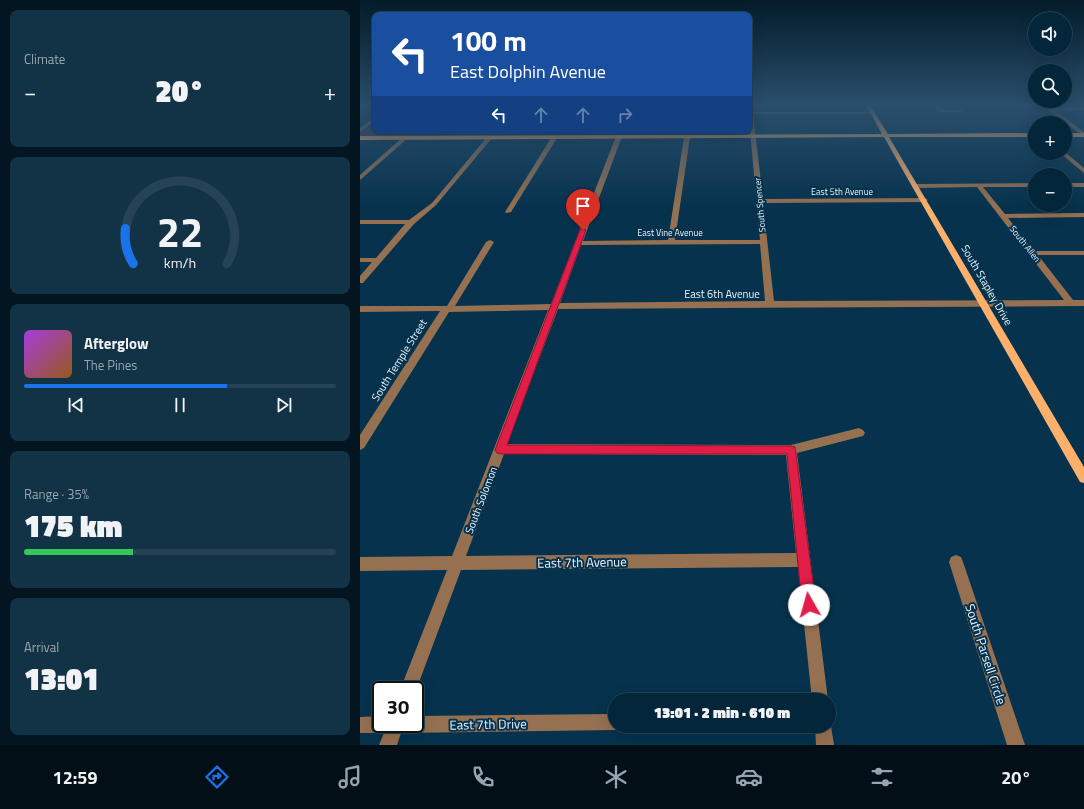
<!DOCTYPE html>
<meta charset="utf-8">
<style>
:root{--surface:#04263a;--page:#123245;--text:#f1f3f6;--muted:#97a5af;--line:#254354;--accent:#1a73e8}
body{margin:0;font-family:"Titillium Web",sans-serif;background:var(--page);color:var(--text);height:100vh;display:flex;flex-direction:column;font-size:15px;white-space:nowrap}
*{box-sizing:border-box;margin:0}
p{font-size:13px;color:var(--muted)}
.icon{flex:none;width:22px;height:22px;fill:none;stroke:currentColor;stroke-width:2;stroke-linecap:round;stroke-linejoin:round}
.map{position:relative;flex:1;overflow:hidden}
.details{display:flex;flex-direction:column;gap:10px;padding:10px;background:#021520;width:360px}
.details>*{flex:none}
.hud{position:absolute;left:12px;top:12px;width:380px;height:122px;border-radius:8px;box-shadow:0 4px 16px #0002,0 0 0 1px var(--line);background:#1a4fa0;color:#fff;overflow:hidden}
.fabs{position:absolute;left:668px;top:12px;display:grid;gap:8px}
.fabs a{display:grid;place-items:center;width:44px;height:44px;border-radius:50%;background:var(--surface);box-shadow:0 4px 16px #0002,0 0 0 1px var(--line);font-size:20px}
.speed{position:absolute;left:12px;top:681px;display:flex;gap:8px;font-size:20px;font-weight:700;text-align:center}
.speed>*{display:grid;place-content:center;width:52px;height:52px;border-radius:50%;background:var(--surface);box-shadow:0 4px 16px #0002,0 0 0 1px var(--line);line-height:1}
.speed .limit{border:2px solid #111;border-radius:6px;background:#fff;color:#111}
.pin{position:absolute;display:grid;place-items:center;width:34px;height:34px;color:#fff;margin:-41px -17px;border-radius:50% 50% 50% 0;rotate:-45deg;box-shadow:0 0 4px #0007}
.pin .icon{rotate:45deg}
.me{position:absolute;width:44px;margin:-22px;rotate:353deg;stroke-linejoin:round;filter:drop-shadow(0 0 3px #0008)}
.turn{display:flex;align-items:center;gap:14px;height:84px;padding:0 12px;font-size:18px}
.turn .icon{width:52px;height:52px;stroke-width:2.5}
.turn b{display:block;font-size:28px;line-height:34px}
.lanes{display:flex;align-items:center;height:38px;padding:0 12px;background:#0003;justify-content:center;gap:20px;direction:ltr}
.lanes .off{opacity:.35}
.big{font-size:30px;font-weight:800;line-height:1.1}
.details .widget{flex:1;display:flex;flex-direction:column;justify-content:center;gap:6px;min-width:0;padding:0 14px;border-radius:8px;background:var(--page)}
.details .dial{align-items:center;gap:0}
.dial svg{height:104px;overflow:visible;fill:none;stroke:var(--line);stroke-width:7;stroke-linecap:round;text-anchor:middle}
.dial text{fill:var(--text);stroke:none}
.song{display:flex;align-items:center;gap:12px}
.cover{width:48px;height:48px;border-radius:6px;background:linear-gradient(135deg,hsl(280 70% 55%),hsl(30 70% 35%))}
.played{height:4px;border-radius:2px;background:linear-gradient(90deg,var(--accent) 65%,var(--line) 65%)}
.keys{display:flex;justify-content:space-around;direction:ltr}
.heat{display:flex;justify-content:space-between;align-items:center;font-size:22px;direction:ltr}
.charge{height:6px;border-radius:3px;background:linear-gradient(90deg,#34c759 35%,var(--line) 0)}
.trip{position:absolute;left:248px;top:693px;width:228px;height:40px;border-radius:20px;background:var(--surface);box-shadow:0 4px 16px #0002,0 0 0 1px var(--line);font-weight:800;line-height:40px;text-align:center}
.dock{display:flex;height:64px;justify-content:space-around;align-items:center;background:#020f17;color:var(--muted)}
.dock .icon{width:28px;height:28px}
.dock .active{color:var(--accent)}
.dock b{font-size:18px;color:var(--text)}
main{display:flex;flex:1;min-height:0}
.map>svg:first-child{display:block}
.green{fill:#433657}
.lines{fill:none;stroke-linecap:round;stroke-linejoin:round}
.minor{fill:#957051;fill-rule:evenodd}
.major{fill:#fcb06c;fill-rule:evenodd}
.route{fill:#e11d48;stroke:#92132f}
.labels{text-anchor:middle;stroke-width:4;stroke-linejoin:round;paint-order:stroke}
.far-street-label{font-size:9px;fill:#ebf6fe;stroke:#06324d}
.street-label{font-size:11px;fill:#ebf6fe;stroke:#06324d}
.near-street-label{font-size:13px;fill:#ebf6fe;stroke:#06324d}
</style>
<main>
<section class="details">
<div class="widget"><p>Climate</p>
<div class="heat"><a>−</a><b class="big">20°</b><a>+</a></div>
</div>
<div class="widget dial"><svg viewBox="0 0 100 80">
<path d="M14 69A42 42 0 1 1 86 69"/>
<path d="M14 69A42 42 0 0 1 8 42" stroke="#1a73e8"/>
<text x="50" y="56" font-size="32" font-weight="700">22</text>
<text x="50" y="72" font-size="11">km/h</text>
</svg></div>
<div class="widget">
<div class="song"><i class="cover"></i><div><b>Afterglow</b><p>The Pines</p></div></div>
<div class="played"></div>
<div class="keys"><svg class="icon" aria-label="previous" viewBox="0 0 24 24"><path d="M18 5L8 12l10 7zM5 5v14"/></svg><svg class="icon" aria-label="pause" viewBox="0 0 24 24"><path d="M8 5v14M16 5v14"/></svg><svg class="icon" aria-label="next" viewBox="0 0 24 24"><path d="M6 5l10 7-10 7zM19 5v14"/></svg></div>
</div>
<div class="widget"><p>Range · 35%</p><b class="big">175 km</b><div class="charge"></div></div>
<div class="widget"><p>Arrival</p><b class="big">13:01</b></div>
</section>
<div class="map">
<svg width="724" height="745" viewBox="0 0 724 745">
<rect width="100%" height="100%" fill="#06324d"/>
<polygon class="green" points="15,121 15,131 133,131 131,136 0,136 0,132"/>
<g class="lines">
<g class="minor">
<path d="M 389,105 L 392,105 L 393,112 L 513,112 L 515,113 L 513,114 L 393,114 L 403,199 L 565,198 L 568,200 L 565,202 L 403,203 L 414,301 L 704,300 L 617,187 L 556,188 L 553,186 L 556,184 L 675,183 L 675,187 L 623,187 L 645,214 L 724,213 L 724,217 L 648,218 L 674,251 L 724,251 L 724,255 L 678,255 L 713,300 L 724,300 L 724,306 L 198,309 L 147,444 L 431,445 L 499,428 L 503,430 L 505,433 L 503,436 L 437,453 L 468,700 L 452,700 L 438,567 L 101,570 L 55,693 L 55,690 L 40,690 L 87,570 L 0,571 L 0,557 L 92,556 L 188,310 L 89,312 L 4,448 L 0,450 L 0,435 L 80,311 L 0,312 L 0,306 L 87,306 L 126,242 L 130,240 L 134,242 L 95,306 L 191,304 L 258,131 L 264,131 L 223,241 L 308,240 L 324,137 L 327,135 L 330,137 L 315,240 L 400,240 L 389,120 ZM 400,244 L 405,301 L 200,303 L 221,245 ZM 144,454 L 426,455 L 436,553 L 106,556 Z"/>
<polygon points="572,105 577,105 580,110 601,110 603,111 601,112 579,112"/>
<polygon points="682,105 687,105 692,108 724,108 724,110 696,111 724,132 724,137"/>
<polygon points="15,117 15,121 0,132 0,128"/>
<polygon points="194,136 197,138 151,212 146,213 145,212 191,138"/>
<polygon points="43,137 48,138 0,180 0,175"/>
<polygon points="127,137 132,138 76,205 54,224 3,283 0,283 0,276 12,262 0,262 0,258 16,258 45,224 0,224 0,220 49,220 72,203"/>
<polygon points="705,152 724,168 724,173 700,153"/>
<rect x="705" y="183" width="19" height="4"/>
<polygon points="596,555 601,557 603,562 665,745 647,745 589,562 591,557"/>
<polygon points="255,714 255,726 262,726 255,730 41,733 37,745 19,745 24,733 0,733 0,717 21,716 21,724 55,724 55,716"/>
<polygon points="469,720 471,726 474,745 456,745 455,726 469,726"/>
</g>
<g class="major">
<polygon points="506,105 510,105 528,134 675,133 675,137 529,137 724,467 724,483 720,482 524,137 0,140 0,136 522,134"/>
<rect x="705" y="133" width="19" height="4"/>
</g>
</g>
<linearGradient id="sky" x2="0" y2="1"><stop stop-color="#031c2a"/><stop offset="0.5" stop-color="#2a4f6d"/><stop offset="1" stop-color="#2a4f6d" stop-opacity="0"/></linearGradient>
<rect width="724" height="209" fill="url(#sky)"/>
<polygon class="route" points="223,228 226,230 147,445 431,446 435,447 456,605 454,609 449,611 444,609 442,605 427,454 141,454 137,453 135,450 220,230"/>
<g class="labels">
<g class="far-street-label">
<text x="482" y="195">East 5th Avenue</text>
<text transform="translate(400 205) rotate(-95)" y="3">South Spencer</text>
<text x="310" y="236">East Vine Avenue</text>
<text transform="translate(665 244) rotate(52)" y="3">South Allen</text>
</g>
<g class="street-label">
<text transform="translate(627 285) rotate(60)" y="4">South Stapley Drive</text>
<text x="362" y="298">East 6th Avenue</text>
<text transform="translate(39 360) rotate(-58)" y="4">South Temple Street</text>
<text transform="translate(121 500) rotate(-69)" y="4">South Solomon</text>
</g>
<g class="near-street-label">
<text transform="translate(222 562) rotate(-1)" y="5">East 7th Avenue</text>
<text transform="translate(626 654) rotate(72)" y="5">South Parsell Circle</text>
<text transform="translate(128 724) rotate(-1)" y="5">East 7th Drive</text>
</g>
</g>
</svg>
<div class="fabs">
<a><svg class="icon" aria-label="sound" viewBox="0 0 24 24"><path d="M4 9h4l5-4v14l-5-4H4zM17 9q2 3 0 6"/></svg></a>
<a><svg class="icon" aria-label="search" viewBox="0 0 24 24"><circle cx="10" cy="10" r="6"/><path d="M15 15l6 6"/></svg></a>
<a>+</a>
<a>−</a>
</div>
<div class="speed"><div class="limit">30</div></div>
<div class="pin" style="left:223px;top:230px;background:#d93025"><svg class="icon" aria-label="arrive" viewBox="0 0 24 24"><path d="M6 21V4h12l-3 4 3 4H6"/></svg></div>
<svg class="me" style="left:449px;top:605px" viewBox="-20 -20 40 40"><circle r="19" fill="#fff"/><path d="M0-13L10 11 0 6-10 11z" fill="#e11d48"/></svg>
<div class="trip">13:01 · 2 min · 610 m</div>
<div class="hud">
<div class="turn"><svg class="icon" aria-label="left" viewBox="0 0 24 24"><path d="M17 20v-9H6M10 6l-5 5 5 5"/></svg><div><b>100 m</b>East Dolphin Avenue</div></div>
<div class="lanes"><svg class="icon" aria-label="left" viewBox="0 0 24 24"><path d="M17 20v-9H6M10 6l-5 5 5 5"/></svg><svg class="icon off" aria-label="ahead" viewBox="0 0 24 24"><path d="M12 20V5M6 11l6-6 6 6"/></svg><svg class="icon off" aria-label="ahead" viewBox="0 0 24 24"><path d="M12 20V5M6 11l6-6 6 6"/></svg><svg class="icon off" aria-label="right" viewBox="0 0 24 24"><path d="M7 20v-9h11M14 6l5 5-5 5"/></svg></div>
</div>
</div>
</main>
<nav class="dock">
<b>12:59</b>
<svg class="icon active" aria-label="directions" viewBox="0 0 24 24"><path d="M12 3l9 9-9 9-9-9zM9 14v-3h6M13 9l2 2-2 2"/></svg>
<svg class="icon" aria-label="music" viewBox="0 0 24 24"><path d="M9 18V5l10-2v13"/><circle cx="6" cy="18" r="3"/><circle cx="16" cy="16" r="3"/></svg>
<svg class="icon" aria-label="phone" viewBox="0 0 24 24"><path d="M5 4h4l2 5-3 2q2 4 5 5l2-3 5 2v4C11 20 4 13 5 4z"/></svg>
<svg class="icon" aria-label="climate" viewBox="0 0 24 24"><path d="M12 3v18M4 7l16 10M4 17L20 7"/></svg>
<svg class="icon" aria-label="car" viewBox="0 0 24 24"><path d="M5 17H2v-5l4-1 3-4h7l3 4 3 1v5h-3M9 17h6M6 11h13"/><circle cx="7" cy="17" r="2"/><circle cx="17" cy="17" r="2"/></svg>
<svg class="icon" aria-label="filters" viewBox="0 0 24 24"><path d="M4 7h16M4 17h16"/><circle cx="9" cy="7" r="2"/><circle cx="15" cy="17" r="2"/></svg>
<b>20°</b>
</nav>
